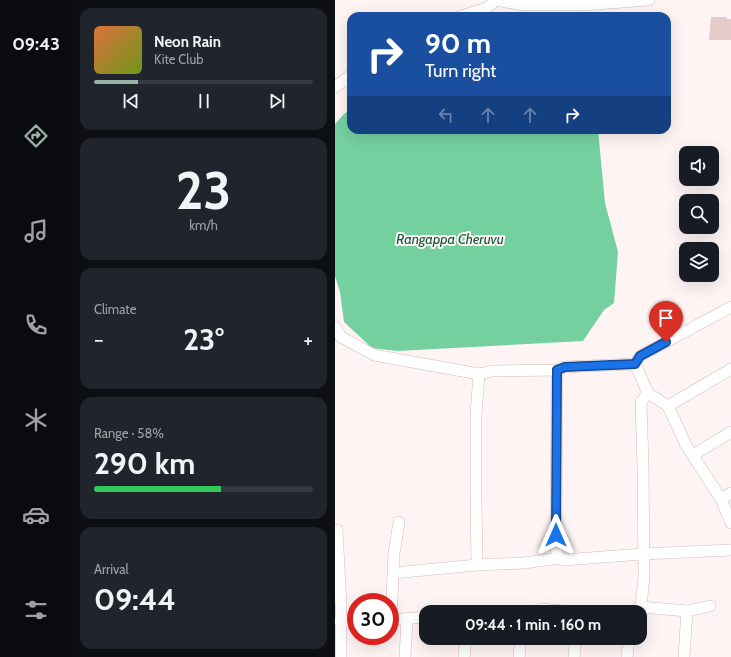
<!DOCTYPE html>
<meta charset="utf-8">
<style>
:root{--surface:#171b24;--page:#20242c;--text:#f1f3f6;--muted:#9ea1a6;--line:#363941;--accent:#99b2a7}
body{margin:0;font-family:Cabin,sans-serif;background:var(--page);color:var(--text);height:100vh;display:flex;flex-direction:column;font-size:15px;white-space:nowrap}
*{box-sizing:border-box;margin:0}
p{font-size:13px;color:var(--muted)}
.icon{flex:none;width:22px;height:22px;fill:none;stroke:currentColor;stroke-width:2;stroke-linecap:round;stroke-linejoin:round}
.map{position:relative;flex:1;overflow:hidden}
.panel{display:flex;flex-direction:column;gap:8px;padding:8px;background:#0d0f14;width:263px}
.panel>*{flex:none}
.guide{position:absolute;left:12px;top:12px;width:324px;height:122px;border-radius:12px;box-shadow:0 4px 16px #0002;background:#1a4fa0;color:#fff;overflow:hidden}
.tools{position:absolute;left:344px;top:146px;display:grid;gap:8px}
.tools a{display:grid;place-items:center;width:40px;height:40px;border-radius:8px;background:var(--surface);box-shadow:0 4px 16px #0002;font-size:20px}
.speed{position:absolute;left:12px;top:593px;display:flex;gap:8px;font-size:20px;font-weight:700;text-align:center}
.speed>*{display:grid;place-content:center;width:52px;height:52px;border-radius:50%;background:var(--surface);box-shadow:0 4px 16px #0002;line-height:1}
.speed .limit{border:6px solid #d22;background:#fff;color:#111}
.pin{position:absolute;display:grid;place-items:center;width:34px;height:34px;color:#fff;margin:-41px -17px;border-radius:50% 50% 50% 0;rotate:-45deg;box-shadow:0 0 4px #0007}
.pin .icon{rotate:45deg}
.me{position:absolute;width:44px;margin:-22px;rotate:0deg;stroke-linejoin:round;filter:drop-shadow(0 0 3px #0008)}
.turn{display:flex;align-items:center;gap:14px;height:84px;padding:0 12px;font-size:18px}
.turn .icon{width:52px;height:52px;stroke-width:2.5}
.turn b{display:block;font-size:28px;line-height:34px}
.lanes{display:flex;align-items:center;height:38px;padding:0 12px;background:#0003;justify-content:center;gap:20px;direction:ltr}
.lanes .off{opacity:.35}
.big{font-size:30px;font-weight:700;line-height:1.1}
.panel .tile{flex:1;display:flex;flex-direction:column;justify-content:center;gap:6px;min-width:0;padding:0 14px;border-radius:12px;background:var(--page)}
.panel .dial{align-items:center;gap:0}
.dial b{font-size:52px;line-height:1}
.song{display:flex;align-items:center;gap:12px}
.cover{width:48px;height:48px;border-radius:6px;background:linear-gradient(135deg,hsl(20 70% 55%),hsl(80 70% 35%))}
.played{height:4px;border-radius:2px;background:linear-gradient(90deg,var(--accent) 20%,var(--line) 20%)}
.keys{display:flex;justify-content:space-around;direction:ltr}
.heat{display:flex;justify-content:space-between;align-items:center;font-size:22px;direction:ltr}
.charge{height:6px;border-radius:3px;background:linear-gradient(90deg,#34c759 58%,var(--line) 0)}
.trip{position:absolute;left:84px;top:605px;width:228px;height:40px;border-radius:12px;background:var(--surface);box-shadow:0 4px 16px #0002;font-weight:700;line-height:40px;text-align:center}
main{display:flex;flex:1;min-height:0}
.tab-bar{display:flex;flex-direction:column;width:72px;justify-content:space-around;align-items:center;background:#090b0e;color:var(--muted)}
.tab-bar .icon{width:28px;height:28px}
.tab-bar .selected{color:var(--accent)}
.tab-bar b{font-size:18px;color:var(--text)}
.map>svg:first-child{display:block}
.water{fill:#75d09f}
.building{fill:#e5cccb}
.lines{fill:none;stroke-linecap:round;stroke-linejoin:round}
.street-casing{stroke:#d4bbba;stroke-width:12}
.street{stroke:#fff;stroke-width:11}
.route-casing{stroke:#114b97;stroke-width:10}
.route{stroke:#1a73e8;stroke-width:7}
.labels{text-anchor:middle;stroke-width:4;stroke-linejoin:round;paint-order:stroke}
.water-label{font-size:14px;font-style:italic;fill:#105637;stroke:#fef4f3}
</style>
<main>
<nav class="tab-bar">
<b>09:43</b>
<svg class="icon selected" aria-label="directions" viewBox="0 0 24 24"><path d="M12 3l9 9-9 9-9-9zM9 14v-3h6M13 9l2 2-2 2"/></svg>
<svg class="icon" aria-label="music" viewBox="0 0 24 24"><path d="M9 18V5l10-2v13"/><circle cx="6" cy="18" r="3"/><circle cx="16" cy="16" r="3"/></svg>
<svg class="icon" aria-label="phone" viewBox="0 0 24 24"><path d="M5 4h4l2 5-3 2q2 4 5 5l2-3 5 2v4C11 20 4 13 5 4z"/></svg>
<svg class="icon" aria-label="climate" viewBox="0 0 24 24"><path d="M12 3v18M4 7l16 10M4 17L20 7"/></svg>
<svg class="icon" aria-label="car" viewBox="0 0 24 24"><path d="M5 17H2v-5l4-1 3-4h7l3 4 3 1v5h-3M9 17h6M6 11h13"/><circle cx="7" cy="17" r="2"/><circle cx="17" cy="17" r="2"/></svg>
<svg class="icon" aria-label="filters" viewBox="0 0 24 24"><path d="M4 7h16M4 17h16"/><circle cx="9" cy="7" r="2"/><circle cx="15" cy="17" r="2"/></svg>
</nav>
<section class="panel">
<div class="tile">
<div class="song"><i class="cover"></i><div><b>Neon Rain</b><p>Kite Club</p></div></div>
<div class="played"></div>
<div class="keys"><svg class="icon" aria-label="previous" viewBox="0 0 24 24"><path d="M18 5L8 12l10 7zM5 5v14"/></svg><svg class="icon" aria-label="pause" viewBox="0 0 24 24"><path d="M8 5v14M16 5v14"/></svg><svg class="icon" aria-label="next" viewBox="0 0 24 24"><path d="M6 5l10 7-10 7zM19 5v14"/></svg></div>
</div>
<div class="tile dial"><b>23</b><p>km/h</p></div>
<div class="tile"><p>Climate</p>
<div class="heat"><a>−</a><b class="big">23°</b><a>+</a></div>
</div>
<div class="tile"><p>Range · 58%</p><b class="big">290 km</b><div class="charge"></div></div>
<div class="tile"><p>Arrival</p><b class="big">09:44</b></div>
</section>
<div class="map">
<svg width="396" height="657" viewBox="0 0 396 657">
<rect width="100%" height="100%" fill="#fef4f3"/>
<polygon class="water" points="16,109 16,130 263,130 270,203 283,252 279,303 269,310 248,341 62,351 37,348 9,322 5,292 0,276 0,124 9,114"/>
<polygon class="building" points="376,17 392,17 392,19 396,19 396,40 374,40"/>
<g class="lines">
<defs>
<g id="street">
<polyline points="161,0 188,5 247,5 314,0"/>
<polyline points="126,16 152,8 161,0"/>
<polyline points="0,87 16,75"/>
<polyline points="0,327 6,337 39,355 144,374"/>
<polyline points="300,364 313,393 333,406 351,445 386,499 396,523"/>
<polyline points="300,364 305,356 396,307"/>
<path d="M 222,370 L 221,535 C 221,544 219,555 228,560 L 308,554 L 396,550"/>
<polyline points="333,406 396,369"/>
<polyline points="358,455 396,432"/>
<polyline points="386,499 396,493"/>
<polyline points="2,530 6,606 6,657"/>
<polyline points="142,565 141,497 141,415 144,374 157,371 222,370 229,367 300,364"/>
<polyline points="58,573 142,565 189,563 224,558"/>
<polyline points="306,607 352,611 375,606"/>
<polyline points="198,612 206,609 239,612"/>
<polyline points="263,612 297,612 306,607 309,576 308,467 306,402 313,393"/>
<polyline points="56,619 59,553 64,522"/>
<polyline points="66,619 91,617"/>
<polyline points="5,621 21,621"/>
<polyline points="70,657 72,618"/>
<polyline points="129,657 131,638"/>
<polyline points="184,657 186,638"/>
<polyline points="239,657 241,638"/>
<polyline points="292,657 294,638"/>
<polyline points="349,657 352,611"/>
</g>
</defs>
<use href="#street" class="street-casing"/>
<use href="#street" class="street"/>
</g>
<g class="lines">
<defs>
<polyline id="route" points="221,535 222,370 230,367 300,364 305,356 331,342"/>
</defs>
<use href="#route" class="route-casing"/>
<use href="#route" class="route"/>
</g>
<g class="labels">
<g class="water-label">
<text x="115" y="244">Rangappa Cheruvu</text>
</g>
</g>
</svg>
<div class="tools">
<a><svg class="icon" aria-label="sound" viewBox="0 0 24 24"><path d="M4 9h4l5-4v14l-5-4H4zM17 9q2 3 0 6"/></svg></a>
<a><svg class="icon" aria-label="search" viewBox="0 0 24 24"><circle cx="10" cy="10" r="6"/><path d="M15 15l6 6"/></svg></a>
<a><svg class="icon" aria-label="layers" viewBox="0 0 24 24"><path d="M12 4l9 5-9 5-9-5zM3 14l9 5 9-5"/></svg></a>
</div>
<div class="speed"><div class="limit">30</div></div>
<div class="pin" style="left:331px;top:342px;background:#d93025"><svg class="icon" aria-label="arrive" viewBox="0 0 24 24"><path d="M6 21V4h12l-3 4 3 4H6"/></svg></div>
<svg class="me" style="left:221px;top:535px" viewBox="-20 -20 40 40"><path d="M0-17L14 15 0 8-14 15z" fill="#1a73e8" stroke="#fff" stroke-width="4"/></svg>
<div class="trip">09:44 · 1 min · 160 m</div>
<div class="guide">
<div class="turn"><svg class="icon" aria-label="right" viewBox="0 0 24 24"><path d="M7 20v-9h11M14 6l5 5-5 5"/></svg><div><b>90 m</b>Turn right</div></div>
<div class="lanes"><svg class="icon off" aria-label="left" viewBox="0 0 24 24"><path d="M17 20v-9H6M10 6l-5 5 5 5"/></svg><svg class="icon off" aria-label="ahead" viewBox="0 0 24 24"><path d="M12 20V5M6 11l6-6 6 6"/></svg><svg class="icon off" aria-label="ahead" viewBox="0 0 24 24"><path d="M12 20V5M6 11l6-6 6 6"/></svg><svg class="icon" aria-label="right" viewBox="0 0 24 24"><path d="M7 20v-9h11M14 6l5 5-5 5"/></svg></div>
</div>
</div>
</main>
